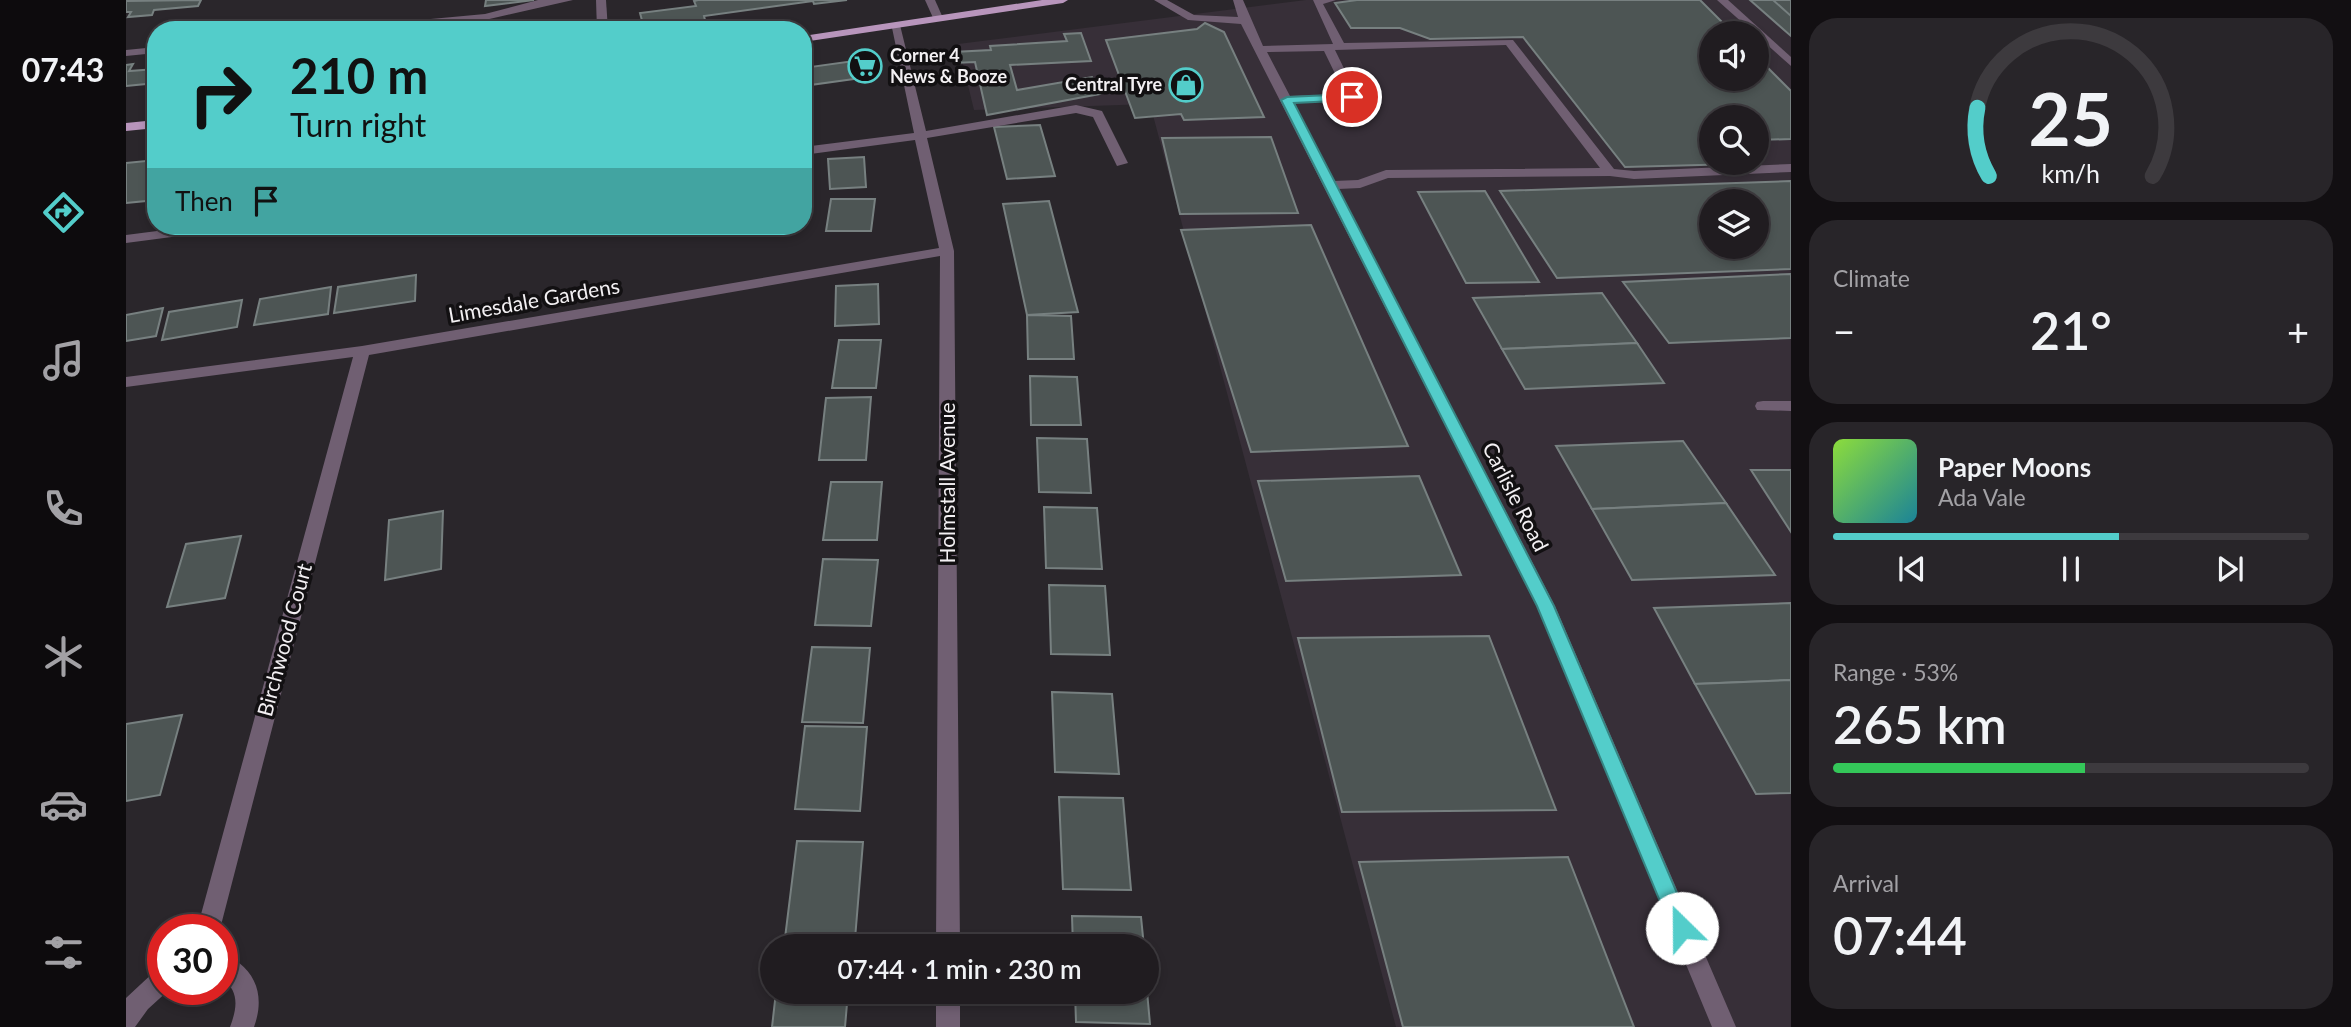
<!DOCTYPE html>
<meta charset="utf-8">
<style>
:root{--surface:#201c20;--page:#282529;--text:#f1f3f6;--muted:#a2a1a5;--line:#3d3a3e;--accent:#53cdca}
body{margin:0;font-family:Lato,sans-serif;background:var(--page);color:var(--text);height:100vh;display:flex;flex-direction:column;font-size:26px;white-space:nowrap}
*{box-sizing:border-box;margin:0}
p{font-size:23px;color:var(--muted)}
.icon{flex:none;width:38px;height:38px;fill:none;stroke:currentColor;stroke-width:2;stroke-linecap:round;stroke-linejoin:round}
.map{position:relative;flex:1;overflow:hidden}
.details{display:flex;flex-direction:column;gap:18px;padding:18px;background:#120f12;width:560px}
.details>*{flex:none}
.hud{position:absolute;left:21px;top:21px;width:665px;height:214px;border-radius:28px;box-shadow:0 4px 10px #0003,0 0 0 2px var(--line);background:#53cdca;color:#111;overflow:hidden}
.controls{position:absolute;left:1573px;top:21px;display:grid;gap:14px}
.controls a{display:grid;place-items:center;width:70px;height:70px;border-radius:50%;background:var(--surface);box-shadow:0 4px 10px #0003,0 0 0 2px var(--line);font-size:35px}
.speed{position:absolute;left:21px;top:914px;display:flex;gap:14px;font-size:35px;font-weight:700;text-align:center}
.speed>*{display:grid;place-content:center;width:91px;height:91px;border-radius:50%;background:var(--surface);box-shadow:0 4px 10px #0003,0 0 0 2px var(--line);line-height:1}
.speed .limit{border:10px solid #d22;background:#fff;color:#111}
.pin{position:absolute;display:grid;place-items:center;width:60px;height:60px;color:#fff;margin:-30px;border:4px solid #fff;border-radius:50%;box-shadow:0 2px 7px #0007}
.me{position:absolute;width:77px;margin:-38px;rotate:337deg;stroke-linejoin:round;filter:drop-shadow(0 0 5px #0008)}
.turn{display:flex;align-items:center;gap:24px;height:147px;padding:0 28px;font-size:32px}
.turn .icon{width:91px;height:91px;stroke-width:2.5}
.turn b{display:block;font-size:49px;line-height:60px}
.then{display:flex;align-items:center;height:66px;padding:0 28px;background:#0003;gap:14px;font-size:26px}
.big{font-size:52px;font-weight:600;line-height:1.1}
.details .tile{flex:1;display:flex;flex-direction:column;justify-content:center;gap:10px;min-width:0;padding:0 24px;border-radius:28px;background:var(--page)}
.details .dial{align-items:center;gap:0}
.dial svg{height:182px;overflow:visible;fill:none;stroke:var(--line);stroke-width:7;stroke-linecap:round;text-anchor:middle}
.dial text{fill:var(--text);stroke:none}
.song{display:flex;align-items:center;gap:21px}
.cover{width:84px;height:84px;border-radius:10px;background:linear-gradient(135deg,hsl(90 70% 55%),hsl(190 70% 35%))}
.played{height:7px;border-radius:4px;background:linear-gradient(90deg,var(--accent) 60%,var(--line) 60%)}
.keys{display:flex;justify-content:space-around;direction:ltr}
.heat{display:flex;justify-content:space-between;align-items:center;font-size:38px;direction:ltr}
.charge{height:10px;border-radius:5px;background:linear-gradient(90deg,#34c759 53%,var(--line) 0)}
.trip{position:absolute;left:634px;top:934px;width:399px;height:70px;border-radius:35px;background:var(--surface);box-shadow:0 4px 10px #0003,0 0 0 2px var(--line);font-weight:600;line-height:70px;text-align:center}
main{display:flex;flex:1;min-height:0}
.tab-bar{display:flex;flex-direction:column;width:126px;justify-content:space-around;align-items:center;background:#0d0b0d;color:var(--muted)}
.tab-bar .icon{width:49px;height:49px}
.tab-bar .active{color:var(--accent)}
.tab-bar b{font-size:32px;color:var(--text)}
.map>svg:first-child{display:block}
.built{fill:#372f38;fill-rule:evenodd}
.building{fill:#4d5554;stroke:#778080;stroke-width:2;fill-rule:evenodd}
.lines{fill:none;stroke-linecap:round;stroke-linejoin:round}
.minor{fill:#705f72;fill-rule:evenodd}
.major{fill:#b895bc;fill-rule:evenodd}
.route{fill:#53cdca;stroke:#368583;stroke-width:2}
.labels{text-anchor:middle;stroke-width:7;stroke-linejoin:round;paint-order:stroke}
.far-poi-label{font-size:18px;font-weight:bold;fill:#f3f0f3;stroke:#121012;text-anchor:start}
.street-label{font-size:21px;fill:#f3f0f3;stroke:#121012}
</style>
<main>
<nav class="tab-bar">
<b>07:43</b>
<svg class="icon active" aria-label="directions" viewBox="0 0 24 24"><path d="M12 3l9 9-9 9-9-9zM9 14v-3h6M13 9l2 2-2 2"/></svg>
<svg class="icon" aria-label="music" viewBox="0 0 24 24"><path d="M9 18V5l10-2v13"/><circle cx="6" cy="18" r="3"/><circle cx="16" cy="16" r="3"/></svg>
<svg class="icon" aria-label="phone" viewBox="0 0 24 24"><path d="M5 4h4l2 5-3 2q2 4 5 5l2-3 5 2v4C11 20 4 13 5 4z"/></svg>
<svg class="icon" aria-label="climate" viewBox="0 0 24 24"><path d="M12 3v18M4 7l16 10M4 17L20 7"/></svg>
<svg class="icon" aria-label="car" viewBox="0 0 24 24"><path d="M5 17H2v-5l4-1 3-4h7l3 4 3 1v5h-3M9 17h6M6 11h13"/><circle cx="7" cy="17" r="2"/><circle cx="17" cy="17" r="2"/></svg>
<svg class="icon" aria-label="filters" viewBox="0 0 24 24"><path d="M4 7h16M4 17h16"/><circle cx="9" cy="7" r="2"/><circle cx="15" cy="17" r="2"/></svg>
</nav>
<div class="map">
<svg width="1665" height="1027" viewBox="0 0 1665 1027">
<rect width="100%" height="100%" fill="#2a262b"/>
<path class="built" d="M 1180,0 L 1624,0 L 1665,36 L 1665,1027 L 1270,1027 L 1024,104 L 848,110 L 832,44 ZM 1586,33 L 1631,33 L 1631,79 L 1586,79 ZM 1586,117 L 1631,117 L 1631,163 L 1586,163 ZM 1586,201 L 1631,201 L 1631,247 L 1586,247 Z"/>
<g class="building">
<polygon points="75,0 72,6 28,10 26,15 2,17 5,12 0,12 0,1"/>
<polygon points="360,0 408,0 359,6"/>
<polygon points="721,0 688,4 687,1 578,16 579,20 518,28 514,13 570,6 568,1 572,0"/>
<polygon points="1231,0 1574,0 1607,33 1586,33 1586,79 1631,79 1631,57 1665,91 1665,139 1631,140 1631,117 1586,117 1586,163 1612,164 1499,167 1397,37 1304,39 1274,28 1225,28 1209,3"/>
<polygon points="1624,0 1665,0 1665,36"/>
<polygon points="1647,0 1665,0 1665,16"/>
<polygon points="1079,23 1098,32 1138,117 1058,120 1055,114 1009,118 980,40 1071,29"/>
<polygon points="376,24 376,29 397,27 397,30 360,30 360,25"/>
<polygon points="955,33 965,61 884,65 891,90 966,77 974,94 861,115 849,62 828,63 827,52 865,50 864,46 941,41 938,34"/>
<polygon points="742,59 750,76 677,86 677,68"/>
<polygon points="7,64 3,71 30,69 30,83 0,86 0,65"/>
<polygon points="914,125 929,176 881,179 868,127"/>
<polygon points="1145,137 1172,213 1054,214 1036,138"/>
<polygon points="738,157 740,187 704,189 702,159"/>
<polygon points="30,160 30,200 0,203 0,163"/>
<path d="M 1665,181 L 1665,269 L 1431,278 L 1374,191 ZM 1586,201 L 1631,201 L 1631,247 L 1586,247 Z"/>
<polygon points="1359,191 1413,282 1340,283 1292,192"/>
<polygon points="705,199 749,199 745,231 700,231"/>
<polygon points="923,201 952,312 901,315 877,204"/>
<polygon points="1185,225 1282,446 1125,452 1055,230"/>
<polygon points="1665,274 1665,338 1543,343 1497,282"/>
<polygon points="290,275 289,301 208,313 212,287"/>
<polygon points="752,284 753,324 709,326 710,286"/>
<polygon points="205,287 202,314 128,325 134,299"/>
<polygon points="1476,293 1511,343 1376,349 1347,298"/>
<polygon points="116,300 111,327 36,340 43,312"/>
<polygon points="37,308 30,336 0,341 0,315"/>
<polygon points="901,315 945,316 948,359 902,359"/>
<polygon points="713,340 755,340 750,388 706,388"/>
<polygon points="1511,343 1538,383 1399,389 1376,349"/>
<polygon points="904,376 951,377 955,425 905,425"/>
<polygon points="745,397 740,460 693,460 700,398"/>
<polygon points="911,438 961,439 965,493 913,492"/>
<polygon points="1557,441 1600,503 1466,509 1430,446"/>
<polygon points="1625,470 1665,470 1665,532"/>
<polygon points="1293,476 1335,575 1160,581 1132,481"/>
<polygon points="705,482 756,482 751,540 697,540"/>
<polygon points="1600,503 1649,575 1506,580 1466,509"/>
<polygon points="918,507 971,508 976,569 920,568"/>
<polygon points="317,511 315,569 259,580 263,520"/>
<polygon points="115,536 99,598 41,607 60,544"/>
<polygon points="697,559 752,560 745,626 689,625"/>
<polygon points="923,585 979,586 984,655 925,654"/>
<polygon points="1665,603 1665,680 1569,684 1528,608"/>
<polygon points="1363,636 1430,810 1216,812 1172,638"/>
<polygon points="686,647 744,648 737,723 676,722"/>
<polygon points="1665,680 1665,793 1630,794 1569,684"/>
<polygon points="926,692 986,694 993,774 929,772"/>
<polygon points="56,715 34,795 0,801 0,724"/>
<polygon points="679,726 741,727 734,811 669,809"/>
<polygon points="933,797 997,798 1005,890 937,889"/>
<polygon points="671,841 737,842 729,939 659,938"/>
<polygon points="1442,857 1508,1027 1277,1027 1233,862"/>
<polygon points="946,916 1015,917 1018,947 947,947"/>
<polygon points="1020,980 1024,1024 950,1022 949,992 1020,992"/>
<polygon points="650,992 722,992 719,1027 646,1027"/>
</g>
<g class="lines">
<g class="minor">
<polygon points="412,0 447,0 359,20 256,30 213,30 218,27 359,14"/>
<polygon points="470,0 480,0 482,30 471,30"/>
<polygon points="799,0 809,0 817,18 816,20 808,20"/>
<path d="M 1028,0 L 1041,0 L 1068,15 L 1112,17 L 1107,0 L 1117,0 L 1137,46 L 1207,44 L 1187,0 L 1210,0 L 1197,4 L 1218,43 L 1387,40 L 1488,169 L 1508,171 L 1665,164 L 1665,172 L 1508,179 L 1484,176 L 1262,178 L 1234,188 L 1212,189 L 1429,606 L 1610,1027 L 1586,1027 L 1411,606 L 1115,24 L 1062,20 ZM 1380,45 L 1474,168 L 1260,170 L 1232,180 L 1208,181 L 1167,103 L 1230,100 L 1232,97 L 1209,50 ZM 1198,51 L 1219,94 L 1164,96 L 1141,52 Z"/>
<polygon points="1591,0 1602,0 1665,57 1665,66"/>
<polygon points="765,23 774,25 800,131 950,105 976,111 1002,163 991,166 967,117 950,113 801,138 828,251 834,947 810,947 814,256 243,355 94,929 71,929 227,357 0,387 0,377 236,346 813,248 789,140 677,155 677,147 788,133"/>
<polygon points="30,47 30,53 0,56 0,50"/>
<polygon points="70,226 106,226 99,230 0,243 0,235"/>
<polygon points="1637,401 1665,401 1665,411 1631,410 1629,406 1631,402"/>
<path d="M 96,953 C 129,967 140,994 128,1027 L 104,1027 C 111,1008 114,992 96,978 Z"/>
<polygon points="37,967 37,989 44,989 22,1009 9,1027 0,1027 0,998 29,971"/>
<rect x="810" y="992" width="24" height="35"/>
</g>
<g class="major">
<polygon points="916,0 942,0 937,3 677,42 677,36"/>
<polygon points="30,120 30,128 0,131 0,123"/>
</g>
</g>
<polygon class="route" points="1226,94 1230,95 1230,100 1168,103 1428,606 1566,928 1563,935 1556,938 1548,935 1411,606 1155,100 1161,97"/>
<defs>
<symbol id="supermarket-ring" viewBox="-11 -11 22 22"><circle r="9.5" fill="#121012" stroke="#53cdca" stroke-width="1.5"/><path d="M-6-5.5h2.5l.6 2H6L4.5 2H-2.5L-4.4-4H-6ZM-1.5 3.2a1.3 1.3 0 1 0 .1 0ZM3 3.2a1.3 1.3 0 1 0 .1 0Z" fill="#53cdca"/></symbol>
<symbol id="shop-ring" viewBox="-11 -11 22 22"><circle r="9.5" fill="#121012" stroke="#53cdca" stroke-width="1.5"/><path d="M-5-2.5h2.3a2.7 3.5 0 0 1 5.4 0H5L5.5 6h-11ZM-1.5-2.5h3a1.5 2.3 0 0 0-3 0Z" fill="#53cdca"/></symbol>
</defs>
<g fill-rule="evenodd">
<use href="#supermarket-ring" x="720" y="47" width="38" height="38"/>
<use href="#shop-ring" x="1041" y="66" width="38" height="38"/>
</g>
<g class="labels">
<g class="far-poi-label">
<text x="764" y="62">Corner 4<tspan x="764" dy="21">News &amp; Booze</tspan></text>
<text x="1036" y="91" text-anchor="end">Central Tyre</text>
</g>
<g class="street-label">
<text transform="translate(408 301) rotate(-10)" y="7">Limesdale Gardens</text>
<text transform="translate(822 483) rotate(-90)" y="7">Holmstall Avenue</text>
<text transform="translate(1389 497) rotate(63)" y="7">Carlisle Road</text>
<text transform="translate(159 640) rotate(-75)" y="7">Birchwood Court</text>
</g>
</g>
</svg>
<div class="controls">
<a><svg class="icon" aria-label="sound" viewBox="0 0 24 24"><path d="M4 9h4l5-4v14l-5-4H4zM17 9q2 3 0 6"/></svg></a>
<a><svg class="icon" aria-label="search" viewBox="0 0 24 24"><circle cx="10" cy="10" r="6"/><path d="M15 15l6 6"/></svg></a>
<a><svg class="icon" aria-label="layers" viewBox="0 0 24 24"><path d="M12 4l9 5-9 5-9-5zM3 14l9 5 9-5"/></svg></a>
</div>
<div class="speed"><div class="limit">30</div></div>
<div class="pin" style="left:1226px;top:97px;background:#d93025"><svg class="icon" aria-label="arrive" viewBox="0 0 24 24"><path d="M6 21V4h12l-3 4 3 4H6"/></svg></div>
<svg class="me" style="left:1556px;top:928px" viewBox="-20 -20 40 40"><circle r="19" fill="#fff"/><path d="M0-13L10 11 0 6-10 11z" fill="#53cdca"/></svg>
<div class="trip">07:44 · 1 min · 230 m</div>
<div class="hud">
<div class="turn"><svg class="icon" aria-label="right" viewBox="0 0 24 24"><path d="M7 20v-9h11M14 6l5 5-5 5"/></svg><div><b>210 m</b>Turn right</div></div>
<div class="then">Then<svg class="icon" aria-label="arrive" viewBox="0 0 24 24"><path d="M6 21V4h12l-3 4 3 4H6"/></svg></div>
</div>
</div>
<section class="details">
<div class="tile dial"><svg viewBox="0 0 100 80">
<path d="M14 69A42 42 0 1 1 86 69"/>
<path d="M14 69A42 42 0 0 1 9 39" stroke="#53cdca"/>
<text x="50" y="56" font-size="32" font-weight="700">25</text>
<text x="50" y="72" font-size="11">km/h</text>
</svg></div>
<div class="tile"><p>Climate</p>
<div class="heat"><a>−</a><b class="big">21°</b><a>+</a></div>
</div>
<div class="tile">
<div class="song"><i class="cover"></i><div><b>Paper Moons</b><p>Ada Vale</p></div></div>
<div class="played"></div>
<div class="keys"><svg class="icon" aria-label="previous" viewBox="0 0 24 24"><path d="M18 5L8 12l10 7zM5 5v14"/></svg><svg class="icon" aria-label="pause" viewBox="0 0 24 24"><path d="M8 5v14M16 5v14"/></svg><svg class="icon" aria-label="next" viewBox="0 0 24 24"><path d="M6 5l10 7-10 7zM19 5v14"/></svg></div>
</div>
<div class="tile"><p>Range · 53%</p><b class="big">265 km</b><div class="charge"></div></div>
<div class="tile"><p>Arrival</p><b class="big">07:44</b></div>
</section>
</main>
